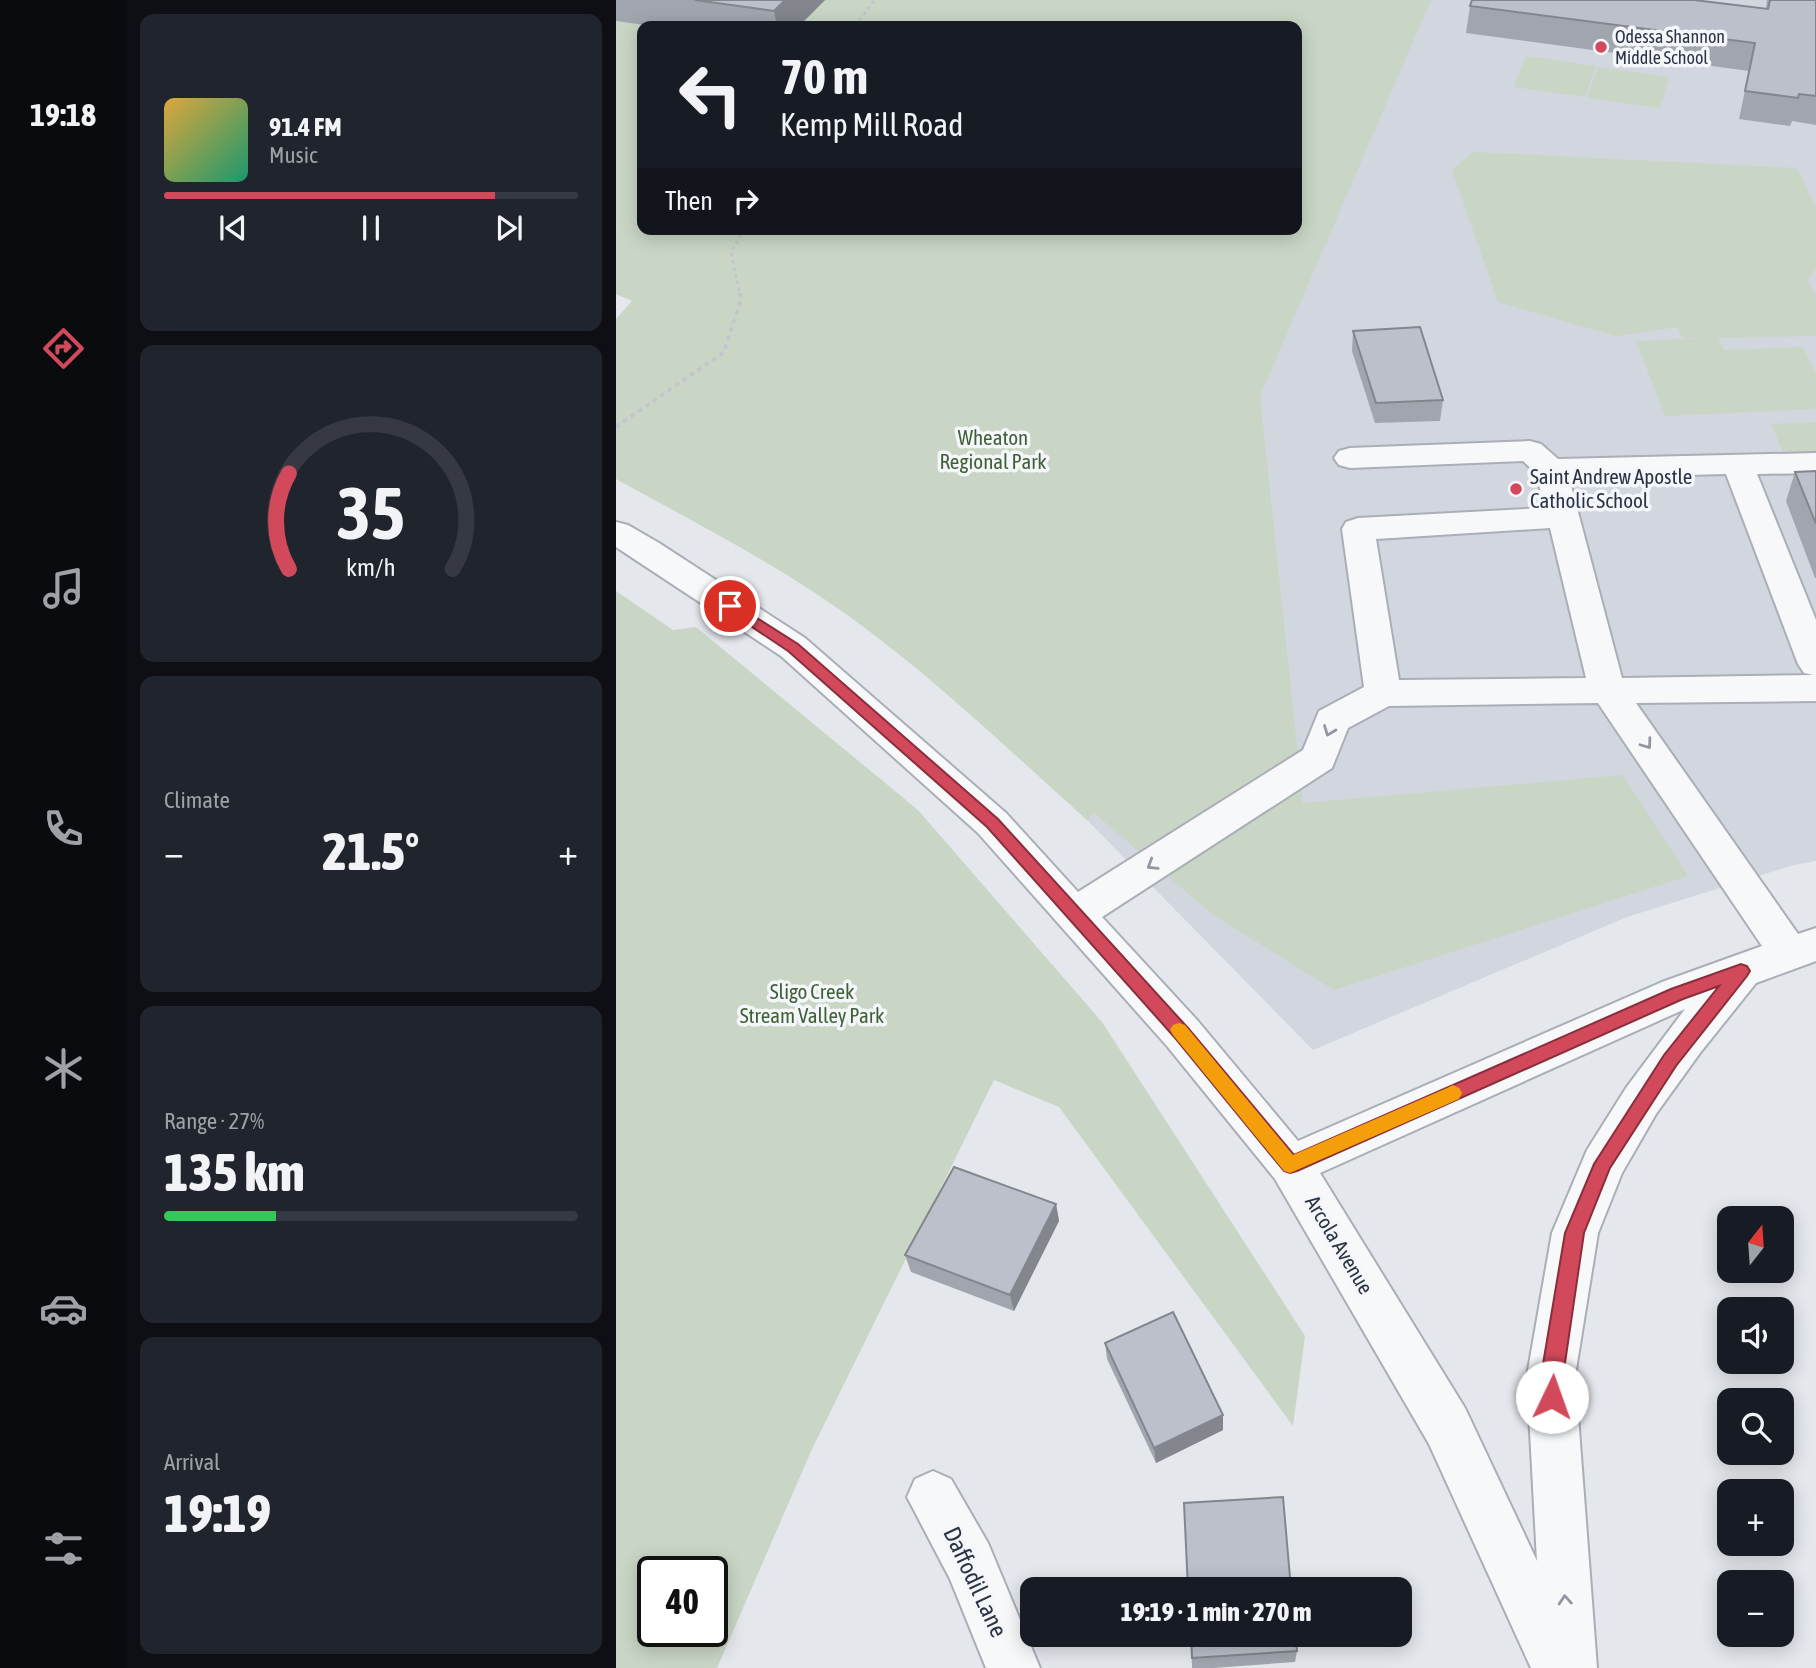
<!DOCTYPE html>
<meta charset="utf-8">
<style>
:root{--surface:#171b24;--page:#20242c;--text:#f1f3f6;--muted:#9ea1a6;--line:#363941;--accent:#d1495b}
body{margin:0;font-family:"Asap Condensed",sans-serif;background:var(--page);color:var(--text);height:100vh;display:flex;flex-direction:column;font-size:26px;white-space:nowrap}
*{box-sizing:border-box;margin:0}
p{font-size:23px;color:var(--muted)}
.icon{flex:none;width:38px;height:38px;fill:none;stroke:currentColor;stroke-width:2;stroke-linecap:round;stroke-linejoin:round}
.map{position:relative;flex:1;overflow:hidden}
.drawer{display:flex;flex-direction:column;gap:14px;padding:14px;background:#0d0f14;width:490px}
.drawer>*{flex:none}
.hud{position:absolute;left:21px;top:21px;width:665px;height:214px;border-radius:14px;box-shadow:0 4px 18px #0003;background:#171b24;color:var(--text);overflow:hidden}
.needle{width:46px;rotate:17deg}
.buttons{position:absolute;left:1101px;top:1206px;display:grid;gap:14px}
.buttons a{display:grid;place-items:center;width:77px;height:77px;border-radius:14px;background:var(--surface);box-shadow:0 4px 18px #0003;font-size:35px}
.speed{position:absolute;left:21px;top:1556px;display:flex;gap:14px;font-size:35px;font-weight:700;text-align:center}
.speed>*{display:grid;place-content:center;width:91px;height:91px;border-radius:50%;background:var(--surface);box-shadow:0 4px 18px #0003;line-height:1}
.speed .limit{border:4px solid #111;border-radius:10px;background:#fff;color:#111}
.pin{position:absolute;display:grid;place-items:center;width:60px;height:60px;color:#fff;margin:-30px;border:4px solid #fff;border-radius:50%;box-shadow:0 2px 7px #0007}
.me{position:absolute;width:77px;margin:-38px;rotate:3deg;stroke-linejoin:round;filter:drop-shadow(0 0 5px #0008)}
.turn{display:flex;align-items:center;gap:24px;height:147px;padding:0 28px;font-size:32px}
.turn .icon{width:91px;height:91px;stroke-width:2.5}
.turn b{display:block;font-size:49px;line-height:60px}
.then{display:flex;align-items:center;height:66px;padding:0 28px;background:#0003;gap:14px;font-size:26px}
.big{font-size:52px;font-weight:800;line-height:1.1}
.drawer .tile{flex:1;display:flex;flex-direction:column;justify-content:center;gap:10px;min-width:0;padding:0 24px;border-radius:14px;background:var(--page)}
.drawer .dial{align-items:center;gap:0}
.dial svg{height:182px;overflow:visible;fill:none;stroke:var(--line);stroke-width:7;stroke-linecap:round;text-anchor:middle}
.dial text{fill:var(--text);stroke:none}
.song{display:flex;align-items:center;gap:21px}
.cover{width:84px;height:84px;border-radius:10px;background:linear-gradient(135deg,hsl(40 70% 55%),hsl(160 70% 35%))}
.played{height:7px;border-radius:4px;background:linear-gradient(90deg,var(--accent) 80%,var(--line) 80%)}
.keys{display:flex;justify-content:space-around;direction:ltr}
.heat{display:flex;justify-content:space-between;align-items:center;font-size:38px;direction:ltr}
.charge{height:10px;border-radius:5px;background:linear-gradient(90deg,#34c759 27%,var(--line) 0)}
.trip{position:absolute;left:404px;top:1577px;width:392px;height:70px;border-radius:14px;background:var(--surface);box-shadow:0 4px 18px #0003;font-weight:800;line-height:70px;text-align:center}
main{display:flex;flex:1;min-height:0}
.menu{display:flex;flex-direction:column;width:126px;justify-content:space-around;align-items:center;background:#090b0e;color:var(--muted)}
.menu .icon{width:49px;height:49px}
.menu .on{color:var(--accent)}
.menu b{font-size:32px;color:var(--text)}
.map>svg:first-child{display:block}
.built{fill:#d2d6de}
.green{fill:#c9d6c5;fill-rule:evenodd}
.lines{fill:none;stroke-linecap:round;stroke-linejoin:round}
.minor-casing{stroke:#a9aeb7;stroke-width:4}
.path-far1{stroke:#c2c5cb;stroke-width:2.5;stroke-dasharray:3.5 3.5;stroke-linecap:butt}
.path{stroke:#c2c5cb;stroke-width:3.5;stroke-dasharray:4.5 4.5;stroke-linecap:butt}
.minor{fill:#f7f8fa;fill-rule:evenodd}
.wall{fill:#a1a5ae}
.shaded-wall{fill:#83868d}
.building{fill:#bbc0ca;stroke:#83868d;stroke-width:2}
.oneway{stroke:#9196a0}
.route{fill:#d1495b;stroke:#882f3b;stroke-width:2}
.slow{fill:#f59e0b}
.poi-dot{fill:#d1495b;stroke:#f4f6f9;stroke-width:2.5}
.labels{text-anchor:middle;stroke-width:7;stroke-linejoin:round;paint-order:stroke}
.far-poi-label{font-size:18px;fill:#2b3445;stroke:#f4f6f9;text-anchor:start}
.park-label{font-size:21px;fill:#3f6138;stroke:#f4f6f9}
.poi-label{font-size:21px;fill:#2b3445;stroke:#f4f6f9;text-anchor:start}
.street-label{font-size:21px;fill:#2b3445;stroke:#f4f6f9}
.near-street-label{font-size:24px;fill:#2b3445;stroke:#f4f6f9}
</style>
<main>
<nav class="menu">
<b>19:18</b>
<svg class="icon on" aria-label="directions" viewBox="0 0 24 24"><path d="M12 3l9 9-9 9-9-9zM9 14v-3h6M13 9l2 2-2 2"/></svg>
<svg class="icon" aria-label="music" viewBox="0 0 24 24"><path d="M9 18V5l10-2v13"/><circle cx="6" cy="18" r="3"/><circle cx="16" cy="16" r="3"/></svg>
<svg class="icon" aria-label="phone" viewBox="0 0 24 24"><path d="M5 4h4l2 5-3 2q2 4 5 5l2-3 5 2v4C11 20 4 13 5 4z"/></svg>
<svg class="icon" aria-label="climate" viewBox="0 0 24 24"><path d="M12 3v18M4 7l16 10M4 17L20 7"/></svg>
<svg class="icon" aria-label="car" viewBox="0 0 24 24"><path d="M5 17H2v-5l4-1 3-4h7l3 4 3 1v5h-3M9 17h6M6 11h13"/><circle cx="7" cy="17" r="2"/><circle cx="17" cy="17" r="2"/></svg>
<svg class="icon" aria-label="filters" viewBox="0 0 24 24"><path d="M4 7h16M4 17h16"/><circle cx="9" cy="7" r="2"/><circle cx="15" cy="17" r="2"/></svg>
</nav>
<section class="drawer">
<div class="tile">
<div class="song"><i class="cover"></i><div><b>91.4 FM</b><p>Music</p></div></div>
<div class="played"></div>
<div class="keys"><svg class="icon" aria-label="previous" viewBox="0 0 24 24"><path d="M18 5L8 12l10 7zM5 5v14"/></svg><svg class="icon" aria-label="pause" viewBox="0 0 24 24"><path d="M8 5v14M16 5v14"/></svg><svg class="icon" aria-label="next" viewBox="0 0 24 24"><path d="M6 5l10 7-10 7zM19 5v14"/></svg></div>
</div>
<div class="tile dial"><svg viewBox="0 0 100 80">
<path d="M14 69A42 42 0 1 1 86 69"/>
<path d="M14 69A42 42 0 0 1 14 27" stroke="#d1495b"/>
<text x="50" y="56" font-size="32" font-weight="700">35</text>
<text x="50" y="72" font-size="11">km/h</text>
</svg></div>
<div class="tile"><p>Climate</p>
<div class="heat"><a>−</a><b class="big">21.5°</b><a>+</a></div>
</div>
<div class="tile"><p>Range · 27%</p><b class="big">135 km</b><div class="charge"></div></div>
<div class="tile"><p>Arrival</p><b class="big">19:19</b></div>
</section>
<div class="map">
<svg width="1200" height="1668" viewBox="0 0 1200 1668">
<rect width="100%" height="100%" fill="#e4e7ec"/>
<polygon class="built" points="788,0 1200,0 1200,861 1178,865 1011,917 697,1050 472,821"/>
<g class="green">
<path d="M 0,0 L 815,0 L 644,396 L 687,803 L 1007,775 L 1072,876 L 718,990 L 596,914 L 477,812 L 472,821 C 384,742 298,658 199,593 C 135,551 67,516 0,479 L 0,319 L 16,301 L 0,294 ZM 26,26 L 681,26 L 681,229 L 26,229 Z"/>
<polygon points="910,56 980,66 969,97 898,87"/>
<polygon points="982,67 1053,77 1044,108 971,98"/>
<polygon points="857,152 1181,168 1200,207 1200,268 1192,280 1200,297 1200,336 1102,338 1108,350 1187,347 1200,373 1200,409 1049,416 1020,341 1093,338 1066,338 1062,327 1000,336 882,302 836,170"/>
<polygon points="1200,422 1200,490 1183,490 1155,424"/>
<path d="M 0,591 L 57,630 L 80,627 L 302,810 L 486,1022 L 689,1336 L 677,1426 L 443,1107 L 378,1080 L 196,1449 L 101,1668 L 0,1668 ZM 37,1572 L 96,1572 L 96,1631 L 37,1631 Z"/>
</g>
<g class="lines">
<defs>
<g id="minor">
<path d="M 914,441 L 925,444 L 942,459 L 1200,453 L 1200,473 L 1141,474 L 1200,620 L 1200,701 L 1020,703 L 1182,934 L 1200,928 L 1200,961 L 1140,983 L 1084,1053 L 1040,1114 L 1006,1173 L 982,1233 L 959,1376 L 981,1668 L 915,1668 L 813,1444 L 659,1179 L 551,1046 L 362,833 L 165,656 L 0,547 L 0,522 L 12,525 L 43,543 L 189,638 L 390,813 L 462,892 L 687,750 L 703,711 L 748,687 L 726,529 L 730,522 L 742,518 L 929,508 L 920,473 L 907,461 L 734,468 L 723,465 L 718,458 L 723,451 L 734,448 ZM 1110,474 L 1182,664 L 1188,673 L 1197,675 L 1006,678 L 953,478 ZM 934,528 L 970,678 L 783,680 L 760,539 ZM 982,703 L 1146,946 L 1046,982 L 682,1141 L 581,1020 L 486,917 L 716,768 L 732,728 L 773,706 ZM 1069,1009 L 1010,1088 L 971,1150 L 936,1233 L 911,1376 L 921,1561 L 849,1408 L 704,1173 Z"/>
<polygon points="317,1471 335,1479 372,1543 424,1668 370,1668 334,1579 291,1497 299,1479"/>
</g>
</defs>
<use href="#minor" class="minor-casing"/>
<g class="path-far1">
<polyline points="239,26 259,0"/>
<polyline points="123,291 115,253 128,229"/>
</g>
<polyline class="path" points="0,427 108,352 125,299 123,289"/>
<use href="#minor" class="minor"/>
</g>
<g class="wall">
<polygon points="0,0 209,0 183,26 36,26 0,21"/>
<polygon points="1151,0 1200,0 1200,125 1176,121 1174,126 1123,119 1133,71 850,33 854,6 1150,9"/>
<polygon points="737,331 827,400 824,421 759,423 736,351"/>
<polygon points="1200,471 1200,578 1199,578 1170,501 1179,472"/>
<polygon points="440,1204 443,1221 398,1311 295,1272 289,1255"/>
<polygon points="489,1343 607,1415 607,1430 540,1463 491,1359"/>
<polygon points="575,1634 681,1651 679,1662 598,1668 576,1668"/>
</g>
<g class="shaded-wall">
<polygon points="169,0 209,0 183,26 161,26 158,11"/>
<polygon points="440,1204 443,1221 398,1311 394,1295"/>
<polygon points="607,1415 607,1430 540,1463 538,1448"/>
</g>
<g class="building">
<polygon points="79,0 169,0 158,11"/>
<polygon points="856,0 1078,0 1152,9 1154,0 1200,0 1200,96 1183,94 1182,98 1129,91 1139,43 854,6"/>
<polygon points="804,327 827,400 760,403 737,331"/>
<polygon points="1200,471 1200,524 1179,472"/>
<polygon points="338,1167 440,1204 394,1295 289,1255"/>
<polygon points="557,1312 607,1415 538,1448 489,1343"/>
<polygon points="667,1497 675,1589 572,1589 568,1503"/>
<polygon points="575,1634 679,1634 681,1651 576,1658"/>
</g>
<defs><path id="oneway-chevron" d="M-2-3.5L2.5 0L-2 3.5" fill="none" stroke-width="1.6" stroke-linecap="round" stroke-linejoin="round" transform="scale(1.75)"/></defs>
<g class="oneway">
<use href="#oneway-chevron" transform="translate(713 731) rotate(111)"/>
<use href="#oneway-chevron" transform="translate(1031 744) rotate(54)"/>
<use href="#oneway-chevron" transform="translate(536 865) rotate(148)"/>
<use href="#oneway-chevron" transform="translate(949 1600) rotate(-94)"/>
</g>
<polygon class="route" points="114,601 182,644 382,819 572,1028 678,1155 1055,989 1125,964 1131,966 1134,971 1131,976 1060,1066 994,1168 968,1233 943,1404 936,1407 928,1404 925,1376 949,1233 978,1164 1048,1055 1103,986 1067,999 681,1171 674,1173 668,1171 560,1039 371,827 172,651 109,609 107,606"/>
<polygon class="slow" points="563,1023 569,1025 677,1155 831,1088 837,1085 843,1088 846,1093 843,1099 674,1173 668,1171 557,1035 554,1030 557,1025"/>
<g class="poi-dot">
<circle cx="985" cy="47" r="7"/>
<circle cx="900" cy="489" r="7"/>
</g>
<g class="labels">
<g class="far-poi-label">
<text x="999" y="43">Odessa Shannon<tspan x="999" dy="21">Middle School</tspan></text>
</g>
<g class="park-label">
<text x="377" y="445">Wheaton<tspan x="377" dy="24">Regional Park</tspan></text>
<text x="196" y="999">Sligo Creek<tspan x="196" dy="24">Stream Valley Park</tspan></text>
</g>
<g class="poi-label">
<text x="914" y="484">Saint Andrew Apostle<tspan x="914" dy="24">Catholic School</tspan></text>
</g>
<g class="street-label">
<text transform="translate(723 1245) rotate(59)" y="7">Arcola Avenue</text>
</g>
<g class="near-street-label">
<text transform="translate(359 1582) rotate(65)" y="8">Daffodil Lane</text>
</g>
</g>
</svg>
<div class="buttons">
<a><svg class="needle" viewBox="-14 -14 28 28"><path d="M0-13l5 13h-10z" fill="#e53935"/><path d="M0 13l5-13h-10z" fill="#9ea1a6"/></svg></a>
<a><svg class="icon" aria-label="sound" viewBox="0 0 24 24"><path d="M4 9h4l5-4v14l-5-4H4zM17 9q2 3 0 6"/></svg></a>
<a><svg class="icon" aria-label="search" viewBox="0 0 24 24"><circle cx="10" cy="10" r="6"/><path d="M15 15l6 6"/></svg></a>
<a>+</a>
<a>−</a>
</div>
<div class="speed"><div class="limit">40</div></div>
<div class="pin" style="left:114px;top:606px;background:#d93025"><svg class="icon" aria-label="arrive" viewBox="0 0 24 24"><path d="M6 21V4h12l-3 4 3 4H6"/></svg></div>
<svg class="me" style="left:936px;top:1397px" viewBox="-20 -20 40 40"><circle r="19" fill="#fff"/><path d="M0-13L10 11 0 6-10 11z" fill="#d1495b"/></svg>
<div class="trip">19:19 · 1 min · 270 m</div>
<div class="hud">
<div class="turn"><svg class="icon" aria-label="left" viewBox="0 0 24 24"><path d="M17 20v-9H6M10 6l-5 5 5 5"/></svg><div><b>70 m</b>Kemp Mill Road</div></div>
<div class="then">Then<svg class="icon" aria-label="right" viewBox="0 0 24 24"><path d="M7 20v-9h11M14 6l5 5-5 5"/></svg></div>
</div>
</div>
</main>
